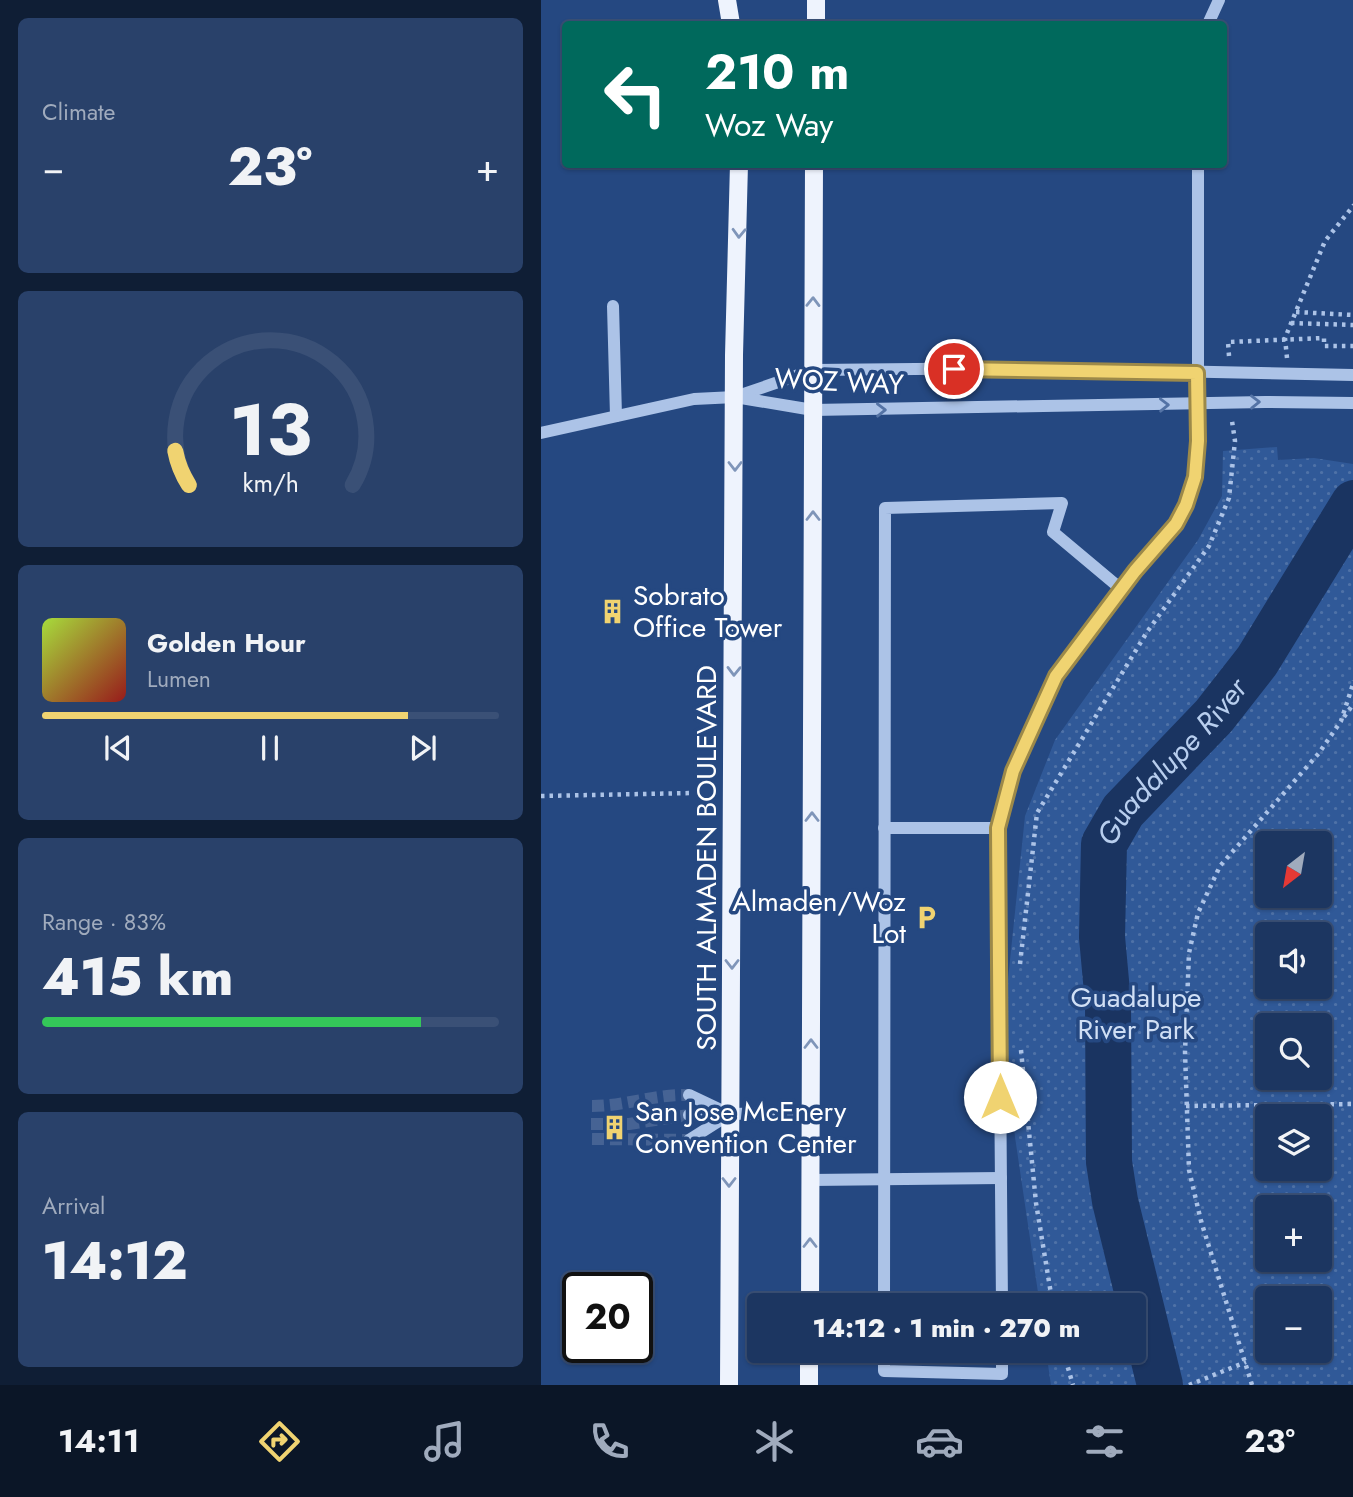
<!DOCTYPE html>
<meta charset="utf-8">
<style>
:root{--surface:#1c3661;--page:#29416a;--text:#f1f3f6;--muted:#a0abbd;--line:#3a5076;--accent:#f0d371}
body{margin:0;font-family:Jost,sans-serif;background:var(--page);color:var(--text);height:100vh;display:flex;flex-direction:column;font-size:26px;white-space:nowrap}
*{box-sizing:border-box;margin:0}
p{font-size:23px;color:var(--muted)}
.icon{flex:none;width:38px;height:38px;fill:none;stroke:currentColor;stroke-width:2;stroke-linecap:round;stroke-linejoin:round}
.map{position:relative;flex:1;overflow:hidden}
.side{display:flex;flex-direction:column;gap:18px;padding:18px;background:#0f1e35;width:541px}
.side>*{flex:none}
.hud{position:absolute;left:21px;top:21px;width:665px;height:147px;border-radius:7px;box-shadow:0 2px 5px #0004,0 0 0 2px var(--line);background:#00695c;color:#fff;overflow:hidden}
.needle{width:46px;rotate:211deg}
.fabs{position:absolute;left:714px;top:831px;display:grid;gap:14px}
.fabs a{display:grid;place-items:center;width:77px;height:77px;border-radius:7px;background:var(--surface);box-shadow:0 2px 5px #0004,0 0 0 2px var(--line);font-size:35px}
.speed{position:absolute;left:21px;top:1272px;display:flex;gap:14px;font-size:35px;font-weight:700;text-align:center}
.speed>*{display:grid;place-content:center;width:91px;height:91px;border-radius:50%;background:var(--surface);box-shadow:0 2px 5px #0004,0 0 0 2px var(--line);line-height:1}
.speed .limit{border:4px solid #111;border-radius:10px;background:#fff;color:#111}
.pin{position:absolute;display:grid;place-items:center;width:60px;height:60px;color:#fff;margin:-30px;border:4px solid #fff;border-radius:50%;box-shadow:0 2px 7px #0007}
.me{position:absolute;width:77px;margin:-38px;rotate:0deg;stroke-linejoin:round;filter:drop-shadow(0 0 5px #0008)}
.turn{display:flex;align-items:center;gap:24px;height:147px;padding:0 28px;font-size:32px}
.turn .icon{width:91px;height:91px;stroke-width:2.5}
.turn b{display:block;font-size:49px;line-height:60px}
.big{font-size:52px;font-weight:800;line-height:1.1}
.side .tile{flex:1;display:flex;flex-direction:column;justify-content:center;gap:10px;min-width:0;padding:0 24px;border-radius:10px;background:var(--page)}
.side .dial{align-items:center;gap:0}
.dial svg{height:182px;overflow:visible;fill:none;stroke:var(--line);stroke-width:7;stroke-linecap:round;text-anchor:middle}
.dial text{fill:var(--text);stroke:none}
.song{display:flex;align-items:center;gap:21px}
.cover{width:84px;height:84px;border-radius:10px;background:linear-gradient(135deg,hsl(80 70% 55%),hsl(0 70% 35%))}
.played{height:7px;border-radius:4px;background:linear-gradient(90deg,var(--accent) 80%,var(--line) 80%)}
.keys{display:flex;justify-content:space-around;direction:ltr}
.heat{display:flex;justify-content:space-between;align-items:center;font-size:38px;direction:ltr}
.charge{height:10px;border-radius:5px;background:linear-gradient(90deg,#34c759 83%,var(--line) 0)}
.trip{position:absolute;left:206px;top:1293px;width:399px;height:70px;border-radius:7px;background:var(--surface);box-shadow:0 2px 5px #0004,0 0 0 2px var(--line);font-weight:800;line-height:70px;text-align:center}
.dock{display:flex;height:112px;justify-content:space-around;align-items:center;background:#0b1627;color:var(--muted)}
.dock .icon{width:49px;height:49px}
.dock .active{color:var(--accent)}
.dock b{font-size:32px;color:var(--text)}
main{display:flex;flex:1;min-height:0}
.map>svg:first-child{display:block}
.park{fill:url(#park-dots);fill-rule:evenodd}
.lines{fill:none;stroke-linecap:round;stroke-linejoin:round}
.river{stroke:#1a3461;stroke-width:46}
.minor-tunnel{stroke:#466394;stroke-width:12;stroke-dasharray:12 6;stroke-linecap:butt}
.path{stroke:#acc3e7;stroke-width:4.5;stroke-dasharray:3.5 5;stroke-linecap:butt}
.minor{stroke:#acc3e7;stroke-width:12}
.major{stroke:#eef3fd;stroke-width:18}
.oneway{stroke:#7f95b9}
.oneway2{stroke:#5473a5}
.route-casing{stroke:#9c8949;stroke-width:18}
.route{stroke:#f0d371;stroke-width:12}
.labels{text-anchor:middle;stroke-width:7;stroke-linejoin:round;paint-order:stroke}
.street-label{font-size:28px;fill:#fff;stroke:#254881}
.poi-label{font-size:28px;fill:#fff;stroke:#254881;text-anchor:start}
.park-label{font-size:28px;fill:#d0dff5;stroke:#254881}
.water-label{font-size:30px;font-style:italic;fill:#b8ceee;stroke:#254881}
</style>
<main>
<section class="side">
<div class="tile"><p>Climate</p>
<div class="heat"><a>−</a><b class="big">23°</b><a>+</a></div>
</div>
<div class="tile dial"><svg viewBox="0 0 100 80">
<path d="M14 69A42 42 0 1 1 86 69"/>
<path d="M14 69A42 42 0 0 1 8 54" stroke="#f0d371"/>
<text x="50" y="56" font-size="32" font-weight="700">13</text>
<text x="50" y="72" font-size="11">km/h</text>
</svg></div>
<div class="tile">
<div class="song"><i class="cover"></i><div><b>Golden Hour</b><p>Lumen</p></div></div>
<div class="played"></div>
<div class="keys"><svg class="icon" aria-label="previous" viewBox="0 0 24 24"><path d="M18 5L8 12l10 7zM5 5v14"/></svg><svg class="icon" aria-label="pause" viewBox="0 0 24 24"><path d="M8 5v14M16 5v14"/></svg><svg class="icon" aria-label="next" viewBox="0 0 24 24"><path d="M6 5l10 7-10 7zM19 5v14"/></svg></div>
</div>
<div class="tile"><p>Range · 83%</p><b class="big">415 km</b><div class="charge"></div></div>
<div class="tile"><p>Arrival</p><b class="big">14:12</b></div>
</section>
<div class="map">
<svg width="813" height="1385" viewBox="0 0 813 1385">
<defs>
<pattern id="park-dots" width="8" height="8" patternUnits="userSpaceOnUse" patternTransform="scale(1.75)"><rect width="8" height="8" fill="#305998"/><path d="M2 2h.1M6 6h.1" fill="none" stroke="#4f72a7" stroke-width="1.8" stroke-linecap="round"/></pattern>
</defs>
<rect width="100%" height="100%" fill="#254881"/>
<path class="park" d="M 736,447 L 737,460 L 773,458 L 812,464 L 812,1385 L 510,1385 L 505,1351 L 593,1351 L 593,1306 L 499,1306 L 474,1137 L 463,1018 L 484,816 L 514,740 L 657,540 L 681,496 L 682,451 ZM 726,844 L 779,844 L 779,896 L 726,896 ZM 726,934 L 779,934 L 779,987 L 726,987 ZM 726,1026 L 779,1026 L 779,1078 L 726,1078 ZM 726,1116 L 779,1116 L 779,1169 L 726,1169 ZM 726,1208 L 779,1208 L 779,1260 L 726,1260 ZM 726,1298 L 779,1298 L 779,1351 L 726,1351 Z"/>
<g class="lines">
<path class="river" id="s1" d="M 619,1385 L 574,1201 L 568,1162 L 567,1003 L 561,937 L 563,844 L 582,811 L 673,716 L 716,661 L 813,503"/>
<g class="minor-tunnel">
<path d="M 51,1106 C 85,1106 114,1094 148,1095"/>
<polyline points="50,1124 88,1124 148,1115"/>
<polyline points="51,1139 148,1140"/>
</g>
<g class="path">
<polyline points="755,312 813,315"/>
<polyline points="750,323 813,325"/>
<polyline points="688,356 687,342 783,338 783,346 813,346"/>
<polyline points="746,358 744,338 784,241 813,205"/>
<polyline points="803,717 813,703"/>
<polyline points="0,796 153,793"/>
<polyline points="479,964 496,813 606,632 668,546 688,498 694,441 691,421"/>
<polyline points="480,1050 495,1203 512,1306"/>
<polyline points="645,1106 813,1104"/>
<polyline points="522,1351 532,1385"/>
<polyline points="648,1385 705,1362"/>
<polyline points="711,1385 660,1221 648,1170 644,1052 648,953 657,913 679,866 778,753 800,721 813,681"/>
</g>
<g class="minor">
<polyline points="667,24 678,0"/>
<polyline points="72,306 75,416"/>
<polyline points="197,396 272,370 488,368 813,375"/>
<polyline points="0,433 153,399 194,397 272,410 724,402 813,403"/>
<polyline points="343,828 457,828"/>
<polyline points="148,1095 186,1113"/>
<polyline points="148,1115 270,1112"/>
<polyline points="148,1140 189,1114"/>
<polyline points="269,1180 460,1178"/>
<polyline points="343,1306 344,508 521,503 512,532 580,589"/>
<polyline points="461,1306 457,828 472,771 515,675 594,571 635,524 651,492 657,441 657,164"/>
<polyline points="343,1351 343,1371 461,1374 461,1351"/>
</g>
<g class="major">
<polyline points="186,0 190,24"/>
<polyline points="275,24 275,0"/>
<polyline points="269,1306 273,164"/>
<polyline points="188,1385 193,355 198,164"/>
<polyline points="268,1385 268,1351"/>
</g>
</g>
<defs><path id="oneway-chevron" d="M-2-3.5L2.5 0L-2 3.5" fill="none" stroke-width="1.6" stroke-linecap="round" stroke-linejoin="round" transform="scale(1.75)"/></defs>
<g class="oneway">
<use href="#oneway-chevron" transform="translate(198 233) rotate(92)"/>
<use href="#oneway-chevron" transform="translate(272 302) rotate(-89)"/>
<use href="#oneway-chevron" transform="translate(194 466) rotate(90)"/>
<use href="#oneway-chevron" transform="translate(272 516) rotate(-90)"/>
<use href="#oneway-chevron" transform="translate(193 671) rotate(91)"/>
<use href="#oneway-chevron" transform="translate(271 817) rotate(-90)"/>
<use href="#oneway-chevron" transform="translate(191 964) rotate(90)"/>
<use href="#oneway-chevron" transform="translate(270 1044) rotate(-90)"/>
<use href="#oneway-chevron" transform="translate(188 1182) rotate(90)"/>
<use href="#oneway-chevron" transform="translate(269 1243) rotate(-90)"/>
</g>
<g class="oneway2">
<use href="#oneway-chevron" transform="translate(714 402) rotate(-1)"/>
<use href="#oneway-chevron" transform="translate(623 405) rotate(-1)"/>
<use href="#oneway-chevron" transform="translate(340 410) rotate(-1)"/>
</g>
<g class="lines">
<defs>
<polyline id="route" points="413,369 656,373 657,441 654,477 645,505 635,524 594,571 515,676 472,771 457,828 459,1097"/>
</defs>
<use href="#route" class="route-casing"/>
<use href="#route" class="route"/>
</g>
<defs>
<symbol id="building-bare" viewBox="-9 -9 18 18"><path d="M-4-6H4V6H1V3H-1V6H-4ZM-2.5-4.3h1.7v1.8h-1.7ZM.8-4.3h1.7v1.8H.8ZM-2.5-1h1.7V.8h-1.7ZM.8-1h1.7V.8H.8Z" fill="#f0d371" stroke="#254881" stroke-width="2.5" paint-order="stroke"/></symbol>
<symbol id="parking-bare" viewBox="-9 -9 18 18"><path d="M-3.5-5.5H1a3.5 3.5 0 0 1 0 7H-1V5.5H-3.5ZM-1-3.4V-.6H.8a1.4 1.4 0 0 0 0-2.8Z" fill="#f0d371" stroke="#254881" stroke-width="2.5" paint-order="stroke"/></symbol>
</defs>
<g fill-rule="evenodd">
<use href="#building-bare" x="54" y="594" width="35" height="35"/>
<use href="#parking-bare" x="368" y="900" width="35" height="35"/>
<use href="#building-bare" x="56" y="1110" width="35" height="35"/>
</g>
<g class="labels">
<g class="street-label">
<text transform="translate(298 381) rotate(3)" y="10">WOZ WAY</text>
<text transform="translate(165 858) rotate(-90)" y="10">SOUTH ALMADEN BOULEVARD</text>
</g>
<g class="poi-label">
<text x="92" y="605">Sobrato<tspan x="92" dy="32">Office Tower</tspan></text>
<text x="365" y="911" text-anchor="end">Almaden/Woz<tspan x="365" dy="32">Lot</tspan></text>
<text x="94" y="1121">San Jose McEnery<tspan x="94" dy="32">Convention Center</tspan></text>
</g>
<g class="park-label">
<text x="595" y="1007">Guadalupe<tspan x="595" dy="32">River Park</tspan></text>
</g>
<g class="water-label">
<text dy="10" stroke="none"><textPath href="#s1" startOffset="654">Guadalupe River</textPath></text>
</g>
</g>
</svg>
<div class="fabs">
<a><svg class="needle" viewBox="-14 -14 28 28"><path d="M0-13l5 13h-10z" fill="#e53935"/><path d="M0 13l5-13h-10z" fill="#a0abbd"/></svg></a>
<a><svg class="icon" aria-label="sound" viewBox="0 0 24 24"><path d="M4 9h4l5-4v14l-5-4H4zM17 9q2 3 0 6"/></svg></a>
<a><svg class="icon" aria-label="search" viewBox="0 0 24 24"><circle cx="10" cy="10" r="6"/><path d="M15 15l6 6"/></svg></a>
<a><svg class="icon" aria-label="layers" viewBox="0 0 24 24"><path d="M12 4l9 5-9 5-9-5zM3 14l9 5 9-5"/></svg></a>
<a>+</a>
<a>−</a>
</div>
<div class="speed"><div class="limit">20</div></div>
<div class="pin" style="left:413px;top:369px;background:#d93025"><svg class="icon" aria-label="arrive" viewBox="0 0 24 24"><path d="M6 21V4h12l-3 4 3 4H6"/></svg></div>
<svg class="me" style="left:459px;top:1097px" viewBox="-20 -20 40 40"><circle r="19" fill="#fff"/><path d="M0-13L10 11 0 6-10 11z" fill="#f0d371"/></svg>
<div class="trip">14:12 · 1 min · 270 m</div>
<div class="hud">
<div class="turn"><svg class="icon" aria-label="left" viewBox="0 0 24 24"><path d="M17 20v-9H6M10 6l-5 5 5 5"/></svg><div><b>210 m</b>Woz Way</div></div>
</div>
</div>
</main>
<nav class="dock">
<b>14:11</b>
<svg class="icon active" aria-label="directions" viewBox="0 0 24 24"><path d="M12 3l9 9-9 9-9-9zM9 14v-3h6M13 9l2 2-2 2"/></svg>
<svg class="icon" aria-label="music" viewBox="0 0 24 24"><path d="M9 18V5l10-2v13"/><circle cx="6" cy="18" r="3"/><circle cx="16" cy="16" r="3"/></svg>
<svg class="icon" aria-label="phone" viewBox="0 0 24 24"><path d="M5 4h4l2 5-3 2q2 4 5 5l2-3 5 2v4C11 20 4 13 5 4z"/></svg>
<svg class="icon" aria-label="climate" viewBox="0 0 24 24"><path d="M12 3v18M4 7l16 10M4 17L20 7"/></svg>
<svg class="icon" aria-label="car" viewBox="0 0 24 24"><path d="M5 17H2v-5l4-1 3-4h7l3 4 3 1v5h-3M9 17h6M6 11h13"/><circle cx="7" cy="17" r="2"/><circle cx="17" cy="17" r="2"/></svg>
<svg class="icon" aria-label="filters" viewBox="0 0 24 24"><path d="M4 7h16M4 17h16"/><circle cx="9" cy="7" r="2"/><circle cx="15" cy="17" r="2"/></svg>
<b>23°</b>
</nav>
